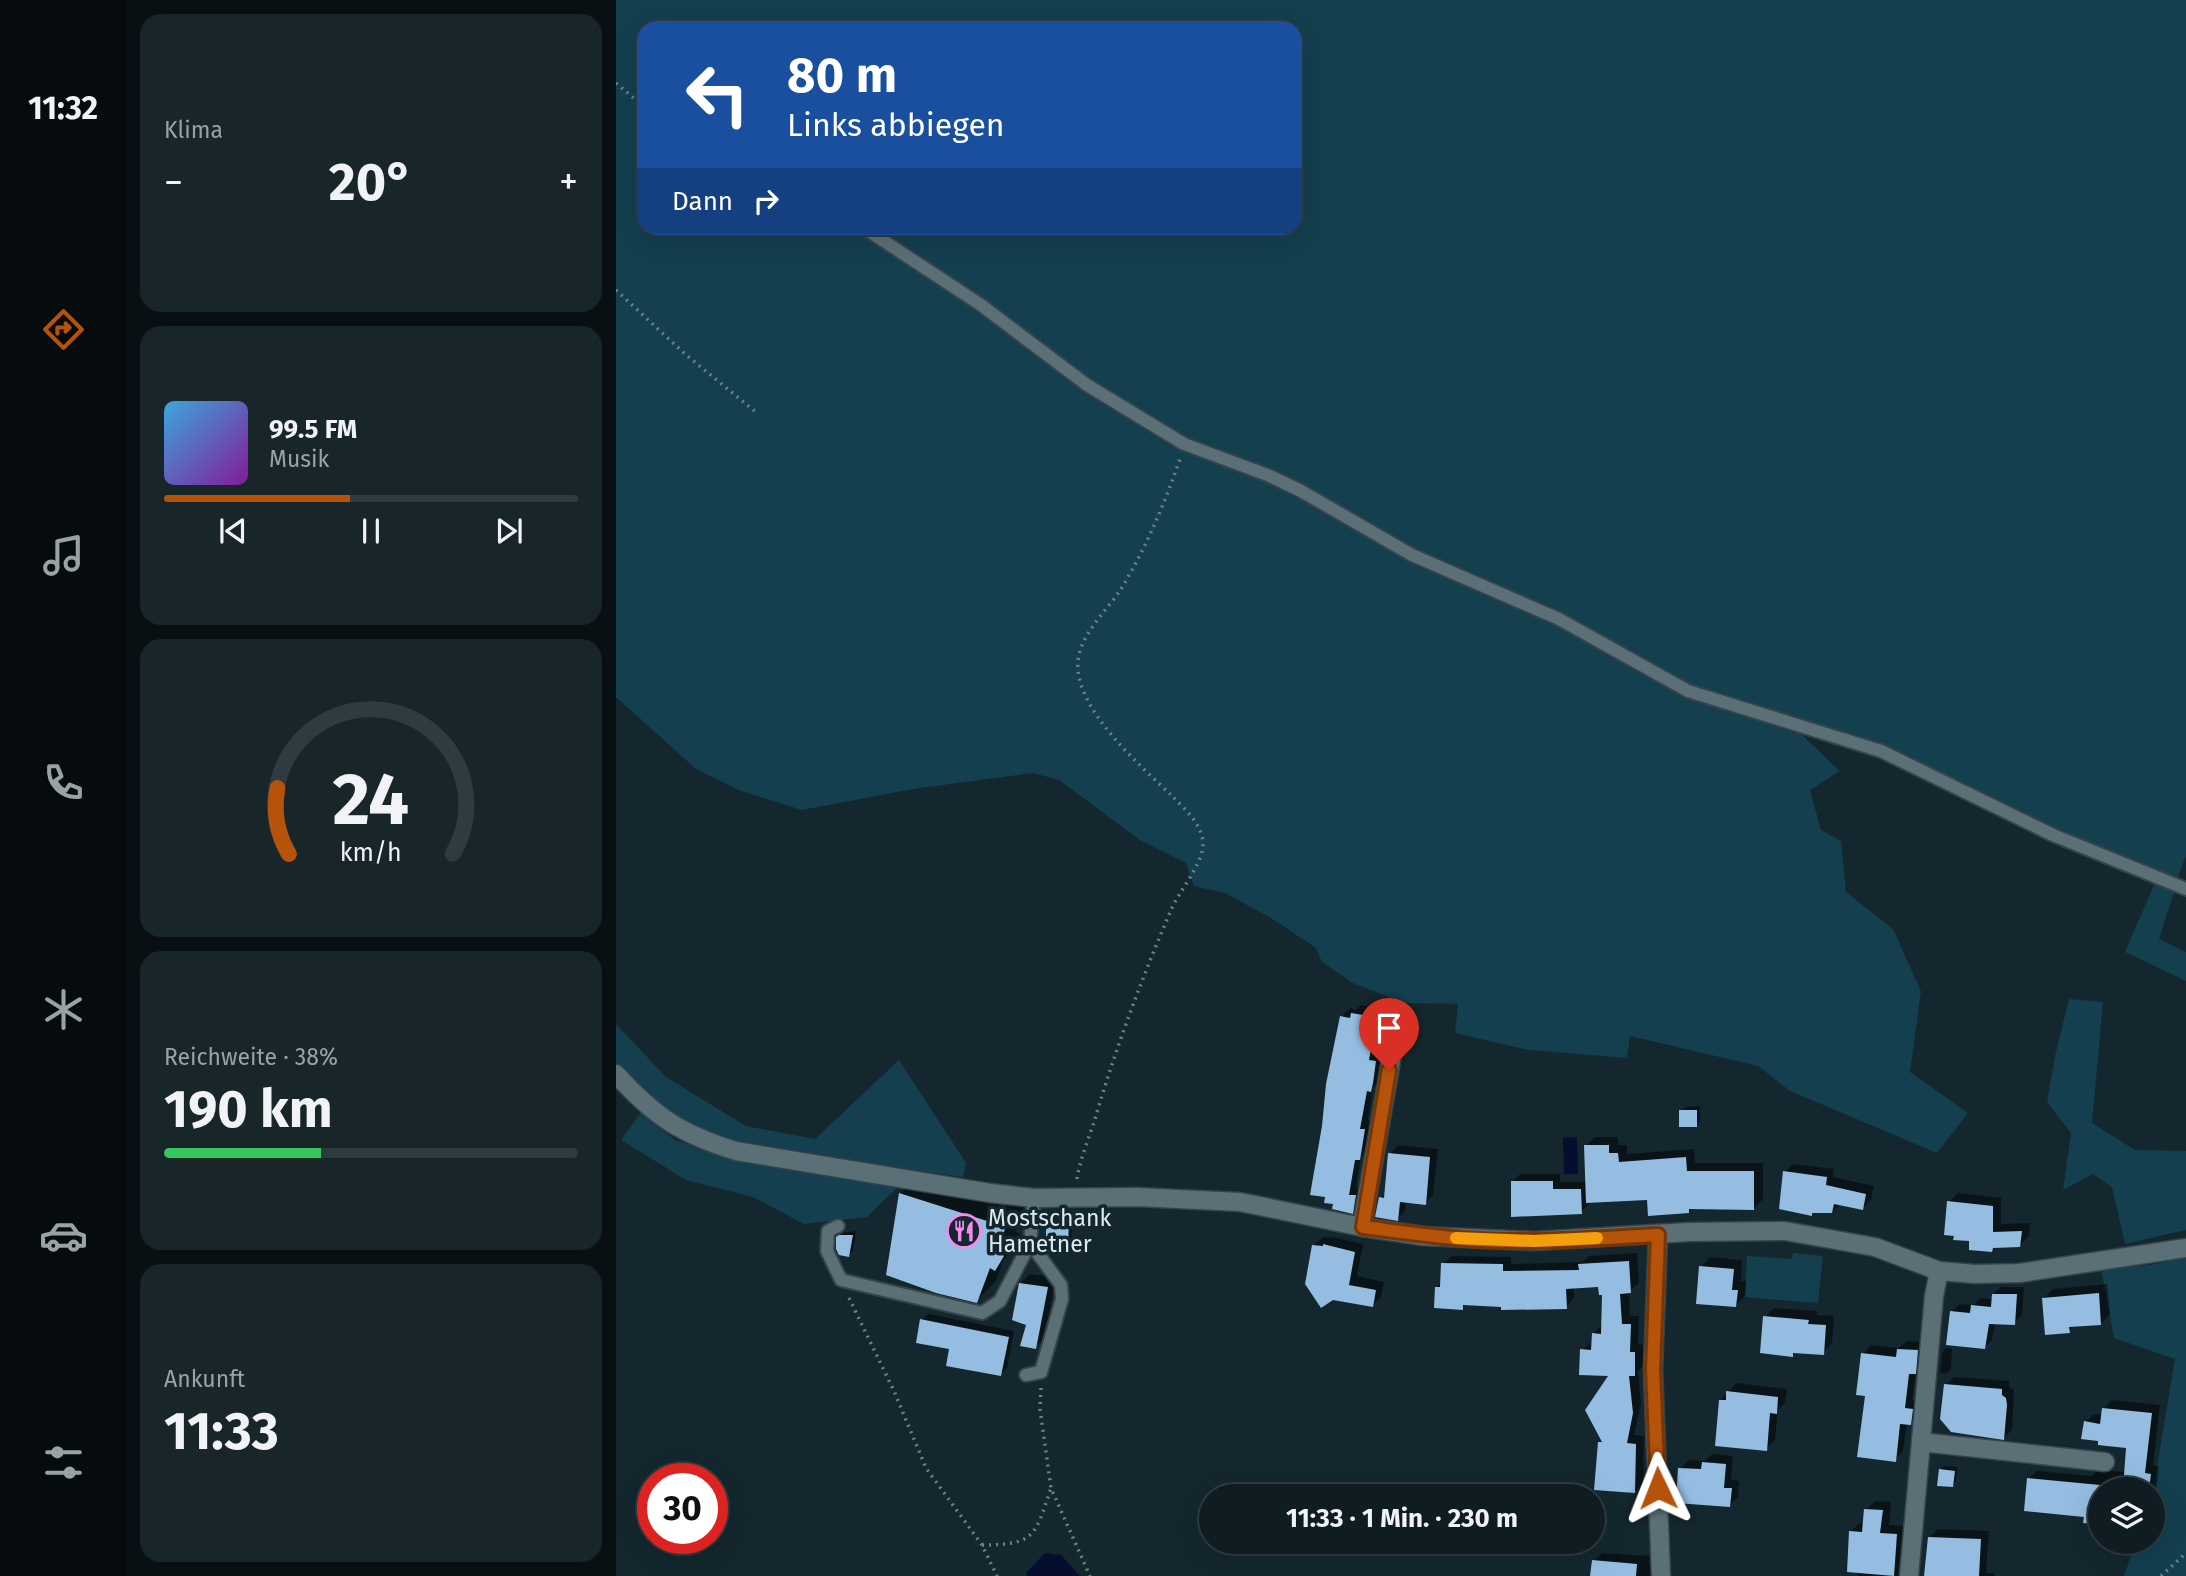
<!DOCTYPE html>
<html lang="de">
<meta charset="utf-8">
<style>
:root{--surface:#0f1d22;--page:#18262a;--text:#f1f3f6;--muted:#9ba2a5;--line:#2f3b40;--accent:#b45309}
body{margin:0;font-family:"Fira Sans",sans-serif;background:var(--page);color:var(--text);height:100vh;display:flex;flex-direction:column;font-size:26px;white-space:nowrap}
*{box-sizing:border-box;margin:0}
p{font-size:23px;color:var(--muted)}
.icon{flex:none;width:38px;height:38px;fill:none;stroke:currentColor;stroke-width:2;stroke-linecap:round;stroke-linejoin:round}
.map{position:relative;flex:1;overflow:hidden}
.panel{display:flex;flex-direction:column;gap:14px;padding:14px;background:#081013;width:490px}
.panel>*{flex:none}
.top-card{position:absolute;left:21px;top:21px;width:665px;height:214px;border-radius:21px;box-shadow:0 7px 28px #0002,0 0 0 2px var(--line);background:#1a4fa0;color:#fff;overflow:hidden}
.fabs{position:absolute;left:1472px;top:1477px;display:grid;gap:14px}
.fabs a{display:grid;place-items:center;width:77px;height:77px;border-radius:50%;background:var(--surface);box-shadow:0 7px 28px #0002,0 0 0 2px var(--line);font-size:35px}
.speed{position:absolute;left:21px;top:1463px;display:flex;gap:14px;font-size:35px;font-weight:700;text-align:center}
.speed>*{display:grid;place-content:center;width:91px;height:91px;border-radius:50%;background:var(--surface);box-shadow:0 7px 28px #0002,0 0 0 2px var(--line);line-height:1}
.speed .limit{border:10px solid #d22;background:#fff;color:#111}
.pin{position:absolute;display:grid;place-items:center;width:60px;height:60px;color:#fff;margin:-72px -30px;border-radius:50% 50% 50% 0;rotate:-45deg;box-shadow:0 0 7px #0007}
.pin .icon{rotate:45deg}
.me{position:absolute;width:77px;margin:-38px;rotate:358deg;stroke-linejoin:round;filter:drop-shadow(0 0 5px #0008)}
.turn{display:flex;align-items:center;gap:24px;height:147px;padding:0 35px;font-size:32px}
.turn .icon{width:91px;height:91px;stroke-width:2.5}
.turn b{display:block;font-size:49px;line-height:60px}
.then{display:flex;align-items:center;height:66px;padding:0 35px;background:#0003;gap:14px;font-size:26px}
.big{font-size:52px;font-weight:700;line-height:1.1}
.panel .card{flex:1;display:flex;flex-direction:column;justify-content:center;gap:10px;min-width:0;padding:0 24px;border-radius:21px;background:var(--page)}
.panel .dial{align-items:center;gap:0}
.dial svg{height:182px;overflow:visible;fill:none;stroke:var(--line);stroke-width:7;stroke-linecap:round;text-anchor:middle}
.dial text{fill:var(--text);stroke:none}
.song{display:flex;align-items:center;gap:21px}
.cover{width:84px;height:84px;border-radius:10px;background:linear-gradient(135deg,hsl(200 70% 55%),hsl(290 70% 35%))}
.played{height:7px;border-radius:4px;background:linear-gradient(90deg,var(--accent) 45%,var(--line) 45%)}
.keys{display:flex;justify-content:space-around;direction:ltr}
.heat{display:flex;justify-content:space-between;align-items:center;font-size:38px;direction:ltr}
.charge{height:10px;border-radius:5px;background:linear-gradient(90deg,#34c759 38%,var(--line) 0)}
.trip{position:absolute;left:583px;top:1484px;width:406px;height:70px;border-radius:35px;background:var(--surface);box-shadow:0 7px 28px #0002,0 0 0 2px var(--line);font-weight:700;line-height:70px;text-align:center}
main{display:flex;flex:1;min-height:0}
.dock{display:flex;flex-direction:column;width:126px;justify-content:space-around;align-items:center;background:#060c0e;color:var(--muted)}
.dock .icon{width:49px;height:49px}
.dock .active{color:var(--accent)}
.dock b{font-size:32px;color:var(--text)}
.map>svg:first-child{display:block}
.green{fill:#133f4f;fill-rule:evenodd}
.water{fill:#050e2f}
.shadow{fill:#0007}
.building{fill:#95bde1}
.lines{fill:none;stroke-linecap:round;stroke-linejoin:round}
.service-casing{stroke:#36444a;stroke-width:16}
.minor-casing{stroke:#36444a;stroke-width:21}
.path{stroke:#718087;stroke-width:3.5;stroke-dasharray:2 5;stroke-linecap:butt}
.service{stroke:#5b6f77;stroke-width:12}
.minor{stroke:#5b6f77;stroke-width:18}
.route-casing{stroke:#753606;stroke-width:18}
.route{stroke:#b45309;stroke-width:12}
.slow{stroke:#f59e0b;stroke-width:12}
.labels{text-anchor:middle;stroke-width:7;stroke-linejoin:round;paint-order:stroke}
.poi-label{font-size:23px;fill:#dfeaef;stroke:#14272e;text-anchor:start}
</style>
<main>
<nav class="dock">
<b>11:32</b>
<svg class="icon active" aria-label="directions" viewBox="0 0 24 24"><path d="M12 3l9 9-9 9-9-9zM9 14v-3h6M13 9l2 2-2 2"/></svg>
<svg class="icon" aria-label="music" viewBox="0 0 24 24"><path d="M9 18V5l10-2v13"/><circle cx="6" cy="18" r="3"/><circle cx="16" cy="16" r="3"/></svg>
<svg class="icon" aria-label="phone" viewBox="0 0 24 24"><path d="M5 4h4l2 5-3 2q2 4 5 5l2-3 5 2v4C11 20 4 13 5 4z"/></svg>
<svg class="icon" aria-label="climate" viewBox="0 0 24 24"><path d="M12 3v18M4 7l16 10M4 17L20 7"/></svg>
<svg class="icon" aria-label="car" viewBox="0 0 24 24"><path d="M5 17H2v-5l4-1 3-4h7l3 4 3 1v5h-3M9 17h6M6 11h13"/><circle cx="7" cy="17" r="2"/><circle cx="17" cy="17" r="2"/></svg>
<svg class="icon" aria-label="filters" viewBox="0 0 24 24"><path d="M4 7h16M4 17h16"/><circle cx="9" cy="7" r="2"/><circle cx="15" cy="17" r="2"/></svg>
</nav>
<section class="panel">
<div class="card"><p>Klima</p>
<div class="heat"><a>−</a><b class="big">20°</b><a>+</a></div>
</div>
<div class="card">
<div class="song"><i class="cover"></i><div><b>99.5 FM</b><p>Musik</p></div></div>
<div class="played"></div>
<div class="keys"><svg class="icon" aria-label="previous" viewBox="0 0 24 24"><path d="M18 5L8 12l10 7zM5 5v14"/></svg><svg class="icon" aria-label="pause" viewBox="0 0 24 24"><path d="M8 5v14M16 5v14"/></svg><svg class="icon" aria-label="next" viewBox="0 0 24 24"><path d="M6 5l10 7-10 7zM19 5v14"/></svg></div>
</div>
<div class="card dial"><svg viewBox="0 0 100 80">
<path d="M14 69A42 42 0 1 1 86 69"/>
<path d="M14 69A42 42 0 0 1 9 40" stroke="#b45309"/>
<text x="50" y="56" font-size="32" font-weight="700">24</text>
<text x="50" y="72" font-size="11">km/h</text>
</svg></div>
<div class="card"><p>Reichweite · 38%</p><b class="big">190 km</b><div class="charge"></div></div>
<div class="card"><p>Ankunft</p><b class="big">11:33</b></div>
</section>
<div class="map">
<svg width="1570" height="1576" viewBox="0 0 1570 1576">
<rect width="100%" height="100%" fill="#14272e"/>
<g class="green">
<path d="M 0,0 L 1570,0 L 1570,855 L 1559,885 L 1190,724 L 1188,737 L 1224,771 L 1194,790 L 1205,830 L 1225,841 L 1230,892 L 1277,929 L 1305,991 L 1294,1072 L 1352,1113 L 1321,1153 L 1174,1091 L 1142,1066 L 1014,1036 L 1011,1058 L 912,1050 L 839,1033 L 842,1004 L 788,1003 L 737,983 L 706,962 L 700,948 L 655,918 L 609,893 L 578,886 L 570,863 L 524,840 L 443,780 L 417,773 L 297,789 L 186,810 L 125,791 L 80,769 L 0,697 ZM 28,28 L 679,28 L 679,228 L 28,228 Z"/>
<polygon points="1538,885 1558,892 1543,939 1570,952 1570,981 1509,952"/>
<polygon points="1453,999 1487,1002 1476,1123 1519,1150 1570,1151 1570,1230 1509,1244 1496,1187 1477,1174 1447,1190 1455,1133 1431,1102 1439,1056"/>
<polygon points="0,1024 50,1077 130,1126 199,1139 283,1060 350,1163 347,1177 120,1145 62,1122 25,1090 0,1063"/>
<polygon points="25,1113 59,1140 113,1157 286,1183 251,1217 188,1224 137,1197 70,1180 5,1140"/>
<polygon points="1177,1253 1207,1256 1202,1303 1129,1297 1131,1256 1176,1259"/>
<polygon points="1570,1257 1570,1576 1508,1576 1520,1542 1536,1542 1537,1491 1559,1359 1498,1338 1485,1269 1534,1265"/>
</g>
<g class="water">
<polygon points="961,1137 962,1174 948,1174 947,1138"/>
<polygon points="429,1553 445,1555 464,1576 411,1576 411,1572"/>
</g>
<g class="shadow">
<polygon points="745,1005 766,1009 765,1014 767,1015 761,1052 767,1053 763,1082 757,1087 752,1121 756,1121 752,1150 745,1157 740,1187 747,1188 744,1203 736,1212 718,1208 725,1017 734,1008 740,1010"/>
<polygon points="1084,1106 1084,1121 1080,1125 1065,1111 1069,1107"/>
<polygon points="979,1137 1002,1137 1002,1145 1011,1145 1011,1154 1078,1149 1079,1163 1147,1163 1147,1199 1138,1208 1076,1208 1073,1212 1033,1198 973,1201 973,1204 965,1212 896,1182 904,1174 944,1174 944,1182 971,1182 970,1146"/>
<polygon points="782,1145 822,1149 817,1195 809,1203 790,1201 789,1211 781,1219 764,1198 771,1192 774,1154"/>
<polygon points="1177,1164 1218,1169 1217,1177 1258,1186 1255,1200 1246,1208 1224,1204 1216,1212 1198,1211 1195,1214 1169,1172"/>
<polygon points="304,1174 408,1207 399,1231 406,1236 398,1250 388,1259 380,1281 360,1301 284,1194"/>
<polygon points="1342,1193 1385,1198 1385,1224 1414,1223 1413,1236 1404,1245 1380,1246 1376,1250 1355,1240 1333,1202"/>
<polygon points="436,1220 456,1220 456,1237 452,1241 432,1224"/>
<polygon points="240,1231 237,1251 233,1255 222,1237 227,1233"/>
<polygon points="707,1237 715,1238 717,1237 747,1244 741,1276 768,1282 765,1297 756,1306 717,1298 698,1245"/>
<polygon points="1021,1253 1023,1283 1013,1291 1014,1316 1023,1316 1022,1344 1027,1345 1027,1366 1022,1371 1025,1403 1018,1435 1028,1436 1027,1483 1018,1492 983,1443 986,1440 995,1374 966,1350 977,1341 977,1334 986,1325 988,1293 984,1285 958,1286 958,1298 950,1307 851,1303 846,1308 821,1287 826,1282 827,1264 836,1256 895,1257 895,1264 966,1262 973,1256"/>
<polygon points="1094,1257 1126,1260 1125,1281 1130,1281 1129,1296 1120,1305 1085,1267"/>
<polygon points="414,1274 440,1278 429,1338 419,1347 412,1324 405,1283"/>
<polygon points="1491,1284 1494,1314 1485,1323 1459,1325 1453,1331 1428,1298 1437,1289"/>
<polygon points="1385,1287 1408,1287 1406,1315 1398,1323 1379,1322 1376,1340 1369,1347 1336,1311 1344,1304 1357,1305 1365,1298 1377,1299 1377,1294"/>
<polygon points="1158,1308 1201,1311 1201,1315 1218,1316 1216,1343 1207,1353 1180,1352 1176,1355 1149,1317"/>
<polygon points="312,1314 398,1331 391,1368 385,1374 335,1348 306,1320"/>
<polygon points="1291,1341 1309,1342 1307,1364 1300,1372 1296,1400 1304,1401 1303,1415 1294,1424 1291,1423 1287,1451 1279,1460 1250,1395 1247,1354 1255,1345 1283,1348"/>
<polygon points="1330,1348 1336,1349 1335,1369 1331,1373 1324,1373 1326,1353"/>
<polygon points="1338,1377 1393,1381 1393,1387 1398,1390 1396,1430 1388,1438 1330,1385"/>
<polygon points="1120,1383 1171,1389 1169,1403 1162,1410 1159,1440 1150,1449 1105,1400"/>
<polygon points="1496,1400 1544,1405 1537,1465 1543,1466 1539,1500 1536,1503 1536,1489 1484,1489 1484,1523 1412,1479 1421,1471 1476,1476 1482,1470 1510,1472 1512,1446 1469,1422 1478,1414 1487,1415 1488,1408"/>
<polygon points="1096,1454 1117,1456 1115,1480 1123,1481 1122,1497 1114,1505 1064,1469 1073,1460 1089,1461"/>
<polygon points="1328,1466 1342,1467 1340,1481 1336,1485 1324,1470"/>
<polygon points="1259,1501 1275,1502 1273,1525 1287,1526 1283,1576 1242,1576 1235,1531 1244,1523 1249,1523 1250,1510"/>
<polygon points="1322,1529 1373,1531 1370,1573 1379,1573 1378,1576 1310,1576 1313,1538"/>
<polygon points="986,1553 1034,1556 1033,1565 1037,1565 1036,1576 976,1576 978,1561"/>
</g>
<g class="building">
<polygon points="735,1013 759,1017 758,1022 760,1023 753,1060 760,1061 757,1083 755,1092 751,1091 744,1129 749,1129 744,1160 739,1160 733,1195 740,1195 737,1214 716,1209 717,1204 708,1203 709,1197 694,1195 706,1126 710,1084 724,1016 734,1018"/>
<rect x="1063" y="1110" width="18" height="17"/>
<polygon points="968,1145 993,1145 993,1153 1002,1153 1003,1162 1070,1157 1071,1171 1138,1171 1138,1210 1073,1209 1073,1213 1032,1216 1031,1200 970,1203"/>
<polygon points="772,1153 814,1157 810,1205 784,1202 782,1221 759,1217 763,1197 768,1198"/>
<polygon points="1167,1171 1211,1177 1210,1185 1250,1194 1247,1210 1218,1204 1216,1213 1196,1213 1196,1216 1163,1209"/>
<polygon points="895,1181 937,1181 937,1189 965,1189 966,1214 895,1217"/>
<polygon points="283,1193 390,1227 380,1251 388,1256 379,1271 374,1268 361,1303 320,1293 270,1275"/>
<polygon points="1331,1201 1377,1206 1377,1232 1406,1231 1404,1247 1377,1248 1376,1252 1353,1250 1353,1241 1337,1240 1338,1236 1328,1235"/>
<polygon points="430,1223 453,1223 452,1243 430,1242"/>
<polygon points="223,1235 237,1235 233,1257 223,1255 220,1249 220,1237"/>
<polygon points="707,1244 739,1252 733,1285 760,1290 757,1307 717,1300 705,1308 689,1284 696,1245 707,1246"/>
<polygon points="1013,1261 1015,1293 1004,1294 1006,1324 1015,1324 1014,1352 1019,1352 1019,1376 1013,1376 1017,1413 1011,1443 1020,1444 1019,1493 978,1490 982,1442 986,1442 969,1410 992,1376 963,1375 964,1349 975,1350 976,1333 985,1334 986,1295 983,1295 982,1287 950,1289 951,1309 885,1310 885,1307 847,1305 847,1310 818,1308 819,1287 824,1287 825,1263 887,1264 887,1271 963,1270 962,1264"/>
<polygon points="1083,1266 1118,1269 1116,1290 1122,1290 1120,1307 1080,1304"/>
<polygon points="403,1283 432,1287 420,1349 404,1346 410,1325 396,1320"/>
<polygon points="1483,1293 1485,1325 1453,1327 1454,1333 1429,1335 1426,1298"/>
<polygon points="1376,1294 1401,1294 1399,1325 1373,1324 1369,1349 1330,1345 1334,1311 1354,1313 1355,1305 1375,1307"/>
<polygon points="1147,1316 1193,1320 1192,1324 1210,1325 1208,1355 1177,1353 1177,1357 1144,1353"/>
<polygon points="304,1319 393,1337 385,1376 330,1366 333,1349 300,1343"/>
<polygon points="1281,1349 1302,1350 1300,1374 1293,1374 1289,1408 1297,1409 1295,1425 1284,1424 1280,1462 1241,1457 1249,1396 1240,1395 1245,1353 1280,1357"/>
<polygon points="1328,1384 1386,1389 1386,1395 1390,1398 1391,1405 1388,1440 1335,1432 1324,1419"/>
<polygon points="1110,1391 1162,1397 1161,1414 1154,1413 1151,1451 1099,1446 1103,1400 1110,1400"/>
<polygon points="1486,1408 1536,1413 1529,1473 1535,1474 1533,1489 1507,1489 1510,1448 1482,1445 1482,1441 1465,1439 1468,1421 1484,1424"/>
<polygon points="1086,1462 1110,1464 1108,1488 1116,1488 1114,1507 1060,1503 1062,1468 1085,1469"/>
<polygon points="1323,1469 1339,1471 1337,1487 1321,1486"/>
<polygon points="1411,1478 1484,1485 1484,1524 1467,1523 1468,1517 1408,1511"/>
<polygon points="1248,1509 1267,1510 1264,1533 1281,1534 1278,1576 1231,1572 1233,1531 1246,1532"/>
<polygon points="1312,1537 1365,1539 1363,1576 1308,1576"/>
<polygon points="976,1560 1021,1564 1020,1576 974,1576"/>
</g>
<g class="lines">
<defs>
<g id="service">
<polyline points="248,228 365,305 471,385 568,444 654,476 685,491 796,555 943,619 1072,691 1265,751 1437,835 1570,889"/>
<polyline points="222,1226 212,1231 211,1251 225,1280 366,1313 384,1301 414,1243 418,1198"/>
<polyline points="410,1375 425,1372 446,1299 445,1285 414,1243"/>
</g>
<g id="minor">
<path d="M 0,1074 C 39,1117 65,1134 120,1151 L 374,1193 L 418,1198 L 521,1197 L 624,1202 L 746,1227 L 807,1236 L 918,1241 L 1073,1232 L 1169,1231 L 1259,1247 L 1323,1271 L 1359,1274 L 1404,1273 L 1570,1248"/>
<polyline points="746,1227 783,1015"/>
<polyline points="1042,1235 1037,1370 1045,1576"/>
<polyline points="1305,1442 1489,1462"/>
<polyline points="1293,1576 1318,1296 1323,1271"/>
</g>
</defs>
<use href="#service" class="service-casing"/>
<use href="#minor" class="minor-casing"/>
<g class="path">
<polyline points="0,83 28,107"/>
<polyline points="0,290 69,354 141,413"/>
<path d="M 461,1179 C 464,1159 473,1138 479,1119 C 500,1047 526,978 555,910 C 563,891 587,864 587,844 C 587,825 568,808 556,796 C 524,765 458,709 462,661 C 465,633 490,612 505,589 C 530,548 548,505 564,459"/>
<polyline points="233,1298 278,1391 310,1468 366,1545 381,1576"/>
<polyline points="425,1388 424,1409 435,1488 474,1576"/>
<path d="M 366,1545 C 419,1545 419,1536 435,1488"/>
<polyline points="1545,1576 1570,1553"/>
</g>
<use href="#service" class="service"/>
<use href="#minor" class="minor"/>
</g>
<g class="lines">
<defs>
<path id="route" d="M 773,1070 L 747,1227 C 786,1232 825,1238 864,1240 C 923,1243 983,1238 1042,1235 L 1037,1370 L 1042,1488"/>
</defs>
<use href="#route" class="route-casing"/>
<use href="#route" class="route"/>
<polyline class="slow" points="840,1238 918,1241 981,1238"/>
</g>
<defs>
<symbol id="restaurant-ring" viewBox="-11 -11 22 22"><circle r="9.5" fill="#14272e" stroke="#f589ef" stroke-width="1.5"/><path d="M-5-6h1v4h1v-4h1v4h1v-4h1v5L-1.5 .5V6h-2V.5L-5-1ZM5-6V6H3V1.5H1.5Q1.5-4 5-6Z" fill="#f589ef"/></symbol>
</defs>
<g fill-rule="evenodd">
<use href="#restaurant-ring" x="329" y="1212" width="38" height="38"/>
</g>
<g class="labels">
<g class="poi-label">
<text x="372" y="1226">Mostschank<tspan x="372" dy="26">Hametner</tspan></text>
</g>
</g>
</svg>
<div class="fabs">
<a><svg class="icon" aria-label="layers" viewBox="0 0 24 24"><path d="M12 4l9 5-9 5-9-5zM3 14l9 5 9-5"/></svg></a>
</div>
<div class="speed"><div class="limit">30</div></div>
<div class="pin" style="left:773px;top:1070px;background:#d93025"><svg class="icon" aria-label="arrive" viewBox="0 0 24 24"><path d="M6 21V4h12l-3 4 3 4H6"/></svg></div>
<svg class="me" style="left:1042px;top:1488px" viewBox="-20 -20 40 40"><path d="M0-17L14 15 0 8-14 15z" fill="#b45309" stroke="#fff" stroke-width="4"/></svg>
<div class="trip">11:33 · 1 Min. · 230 m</div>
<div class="top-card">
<div class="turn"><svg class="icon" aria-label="left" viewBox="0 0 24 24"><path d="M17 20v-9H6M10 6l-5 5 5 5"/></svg><div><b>80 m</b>Links abbiegen</div></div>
<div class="then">Dann<svg class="icon" aria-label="right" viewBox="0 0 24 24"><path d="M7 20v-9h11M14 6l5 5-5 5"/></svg></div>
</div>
</div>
</main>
